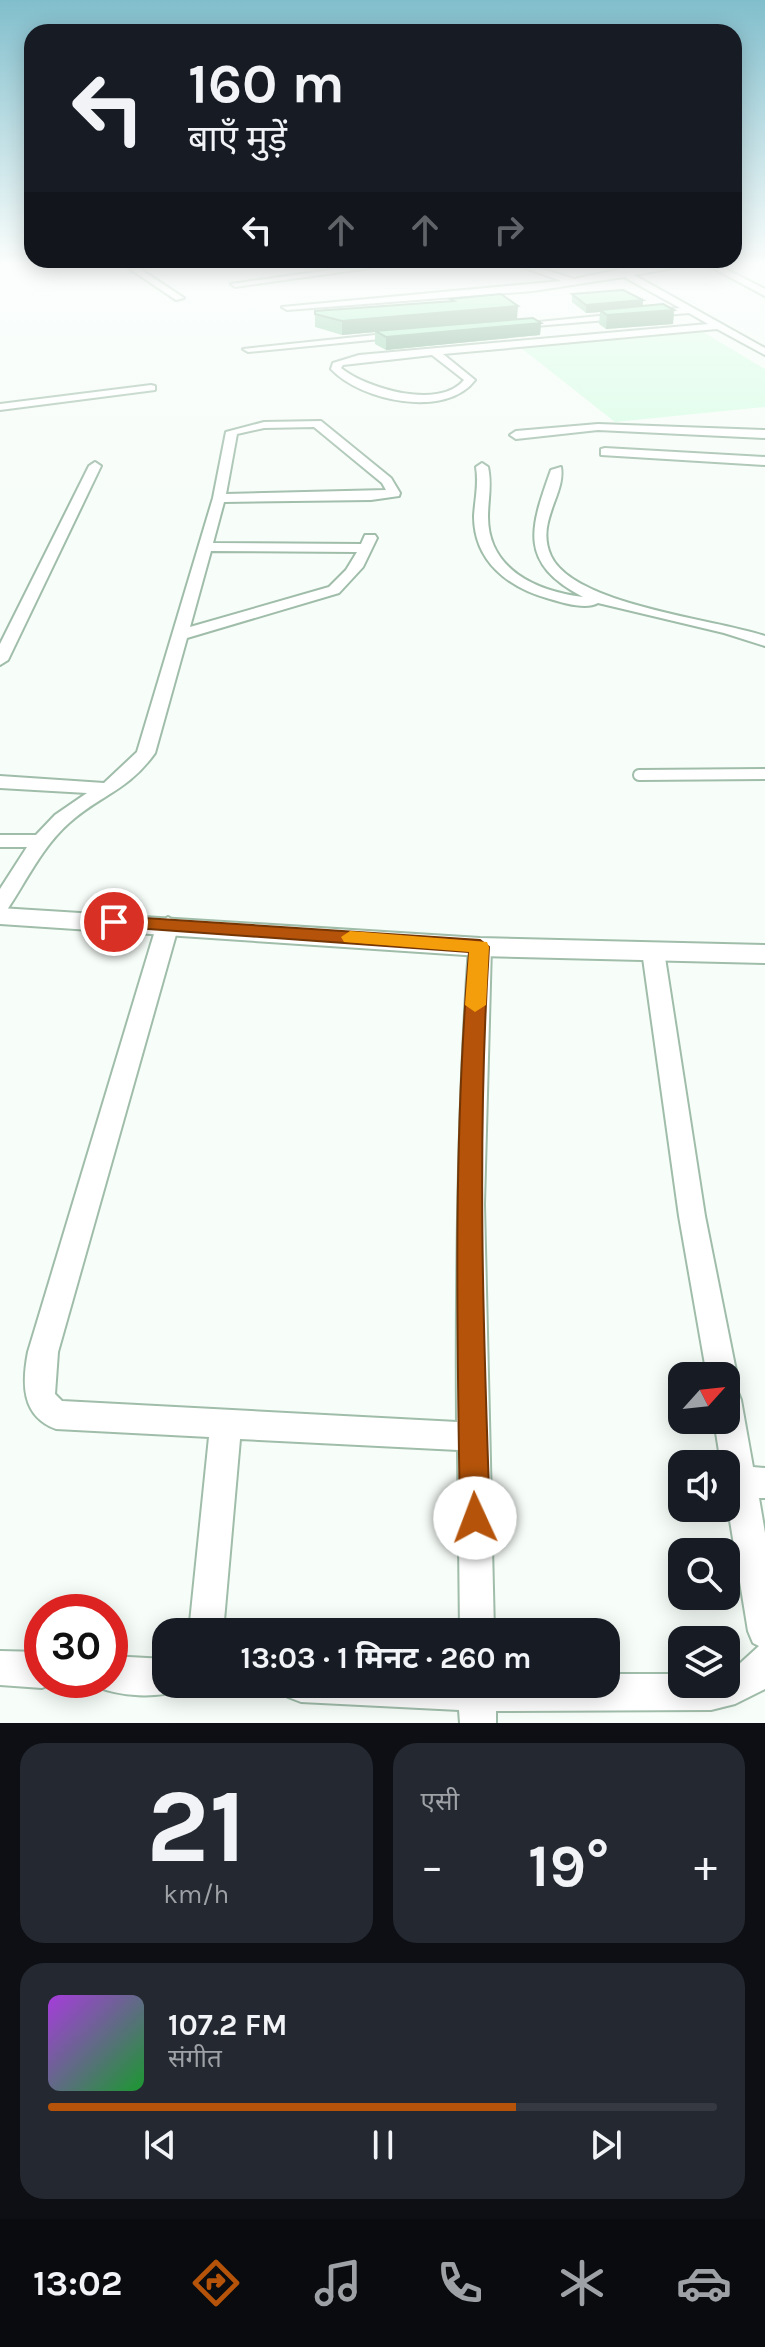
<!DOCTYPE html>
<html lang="hi">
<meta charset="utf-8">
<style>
:root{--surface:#171b24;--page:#242831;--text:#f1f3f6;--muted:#9ea1a6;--line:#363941;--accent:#b45309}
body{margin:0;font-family:Karla,"Noto Sans Devanagari",sans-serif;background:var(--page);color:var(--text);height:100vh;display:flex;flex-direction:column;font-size:30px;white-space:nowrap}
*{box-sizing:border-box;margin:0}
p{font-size:26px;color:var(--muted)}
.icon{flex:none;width:44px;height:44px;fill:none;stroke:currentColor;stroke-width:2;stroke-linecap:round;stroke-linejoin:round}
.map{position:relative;height:1723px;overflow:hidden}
.details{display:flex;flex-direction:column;gap:20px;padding:20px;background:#0d0f14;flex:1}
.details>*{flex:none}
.banner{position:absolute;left:24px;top:24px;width:718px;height:244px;border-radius:24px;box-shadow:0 4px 20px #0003;background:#171b24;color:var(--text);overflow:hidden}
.needle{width:52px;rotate:63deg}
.tools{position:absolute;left:668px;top:1362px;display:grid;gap:16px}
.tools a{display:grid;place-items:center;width:72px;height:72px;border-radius:16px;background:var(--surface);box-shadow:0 4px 20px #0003;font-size:40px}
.speed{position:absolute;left:24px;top:1594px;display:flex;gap:16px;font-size:40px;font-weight:700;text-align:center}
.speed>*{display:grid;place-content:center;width:104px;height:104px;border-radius:50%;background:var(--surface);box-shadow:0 4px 20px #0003;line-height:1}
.speed .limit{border:12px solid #d22;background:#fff;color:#111}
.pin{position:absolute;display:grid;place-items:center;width:68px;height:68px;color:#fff;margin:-34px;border:4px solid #fff;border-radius:50%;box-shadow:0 2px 8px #0007}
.me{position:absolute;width:88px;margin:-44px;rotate:358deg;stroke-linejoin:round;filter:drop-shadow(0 0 6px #0008)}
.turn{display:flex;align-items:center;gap:28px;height:168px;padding:0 32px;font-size:36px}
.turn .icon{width:104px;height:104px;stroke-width:2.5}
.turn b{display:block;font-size:56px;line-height:68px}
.lanes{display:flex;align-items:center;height:76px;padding:0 32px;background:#0003;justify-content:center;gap:40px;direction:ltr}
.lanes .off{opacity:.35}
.big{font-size:60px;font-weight:700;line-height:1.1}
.details .widget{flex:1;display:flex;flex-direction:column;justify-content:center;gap:12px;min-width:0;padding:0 28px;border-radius:24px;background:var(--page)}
.details .dial{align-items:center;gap:0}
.dial b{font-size:104px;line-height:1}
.song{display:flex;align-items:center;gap:24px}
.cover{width:96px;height:96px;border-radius:12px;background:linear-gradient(135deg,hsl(280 70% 55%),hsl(130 70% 35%))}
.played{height:8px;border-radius:4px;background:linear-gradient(90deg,var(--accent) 70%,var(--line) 70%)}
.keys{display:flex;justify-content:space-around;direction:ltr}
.heat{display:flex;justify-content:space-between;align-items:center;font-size:44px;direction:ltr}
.details .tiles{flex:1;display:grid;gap:20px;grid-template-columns:1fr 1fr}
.widget:last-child{grid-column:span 2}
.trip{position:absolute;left:152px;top:1618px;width:468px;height:80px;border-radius:24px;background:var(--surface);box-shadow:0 4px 20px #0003;font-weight:700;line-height:80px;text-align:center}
.menu{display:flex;height:128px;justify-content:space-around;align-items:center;background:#090b0e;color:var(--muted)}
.menu .icon{width:56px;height:56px}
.menu .selected{color:var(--accent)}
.menu b{font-size:36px;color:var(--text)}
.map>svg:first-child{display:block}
.built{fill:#d6fde4}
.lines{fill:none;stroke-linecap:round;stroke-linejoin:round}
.service-casing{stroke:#a0bdaa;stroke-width:14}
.minor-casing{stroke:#a0bdaa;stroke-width:4}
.tertiary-casing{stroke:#a0bdaa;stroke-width:4}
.service{stroke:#fff;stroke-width:10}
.minor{fill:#fff;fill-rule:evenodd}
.tertiary{fill:#fff;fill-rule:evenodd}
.wall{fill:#8fcea7}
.shaded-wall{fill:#74a788}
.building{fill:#a6efc2;stroke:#74a788;stroke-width:2}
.route{fill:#b45309;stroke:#753606;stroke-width:2}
.slow{fill:#f59e0b}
</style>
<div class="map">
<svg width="765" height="1723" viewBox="0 0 765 1723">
<rect width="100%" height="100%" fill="#f7fdf9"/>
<polygon class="built" points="703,332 765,369 765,407 615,422 521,348"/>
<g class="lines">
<defs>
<polyline id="service" points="639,775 765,774"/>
<g id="minor">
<polygon points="124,265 134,265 184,298 176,300"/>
<polygon points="365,265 392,265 235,287 231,284"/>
<path d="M 516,265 L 530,265 L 574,279 L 622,269 L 690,265 L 634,275 L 765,348 L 765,355 L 717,329 L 443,354 L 475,380 C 446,419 361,401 331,369 L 333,363 L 359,355 L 708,324 L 689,313 L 512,328 L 507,325 L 680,308 L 624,277 L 533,291 L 287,310 L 282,307 L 562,281 ZM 432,355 L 464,380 C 440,410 367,389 341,368 L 343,365 Z"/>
<polygon points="707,265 718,265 765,289 765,296"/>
<polygon points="404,332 401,337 248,352 243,349"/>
<polygon points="151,385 155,386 155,390 0,410 0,404"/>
<path d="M 321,421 L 391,478 L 400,493 L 399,496 L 371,500 L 224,502 L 213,543 L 361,544 L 365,535 L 375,535 L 377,538 L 363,567 L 339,593 L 187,638 L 155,753 C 128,791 100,795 69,823 C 42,847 27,880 7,910 L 0,911 L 0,889 L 27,847 L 0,847 L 0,835 L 36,835 L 55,815 L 87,793 L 0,788 L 0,776 L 104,783 L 137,752 L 213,498 L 226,432 L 264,422 ZM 314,427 L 382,483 L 386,490 L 226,494 L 237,434 L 264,428 ZM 211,551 L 357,552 L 346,570 L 329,587 L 190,627 Z"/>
<polygon points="598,424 765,430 765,438 598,430 516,439 510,435 516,431"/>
<polygon points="605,448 765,457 765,465 601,455 601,449"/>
<polygon points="95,462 101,466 8,660 0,665 0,644 89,466"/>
<path d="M 482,463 L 488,467 C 492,485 488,499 488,517 C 488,570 537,591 583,597 C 518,563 530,529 551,470 L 561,467 C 566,494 535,522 551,556 C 574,605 714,619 765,636 L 765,646 L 724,633 L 598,603 C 586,610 564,603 550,599 C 509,588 474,562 474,516 C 475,499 479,484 476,467 Z"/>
<path d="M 168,917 L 179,924 L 58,1352 L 55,1394 L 62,1401 L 457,1422 C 456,1263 458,1105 469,947 L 472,942 L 488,942 L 491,947 L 484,1204 L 494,1632 L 460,1632 L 458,1450 L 240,1439 L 223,1632 L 189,1632 L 209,1437 L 56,1429 C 21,1416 22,1383 28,1352 L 157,924 Z"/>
<polygon points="653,944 664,951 705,1216 737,1376 733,1385 728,1387 737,1390 741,1400 753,1467 765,1468 765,1498 759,1498 765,1533 765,1689 735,1704 711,1710 496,1711 496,1723 460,1723 459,1710 301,1702 288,1697 283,1684 606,1684 606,1674 682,1674 682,1684 726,1684 726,1671 736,1667 759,1646 753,1643 748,1631 726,1496 726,1464 721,1464 714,1420 726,1420 726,1376 707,1376 679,1216 642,951"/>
<polygon points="0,1651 42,1652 42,1680 56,1680 55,1683 42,1688 0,1685"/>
<path d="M 110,1656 L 166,1659 L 166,1684 L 181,1684 L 179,1690 C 156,1699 120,1696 97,1687 L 95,1680 L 110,1680 Z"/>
</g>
<polygon id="tertiary" points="0,908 480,938 765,945 765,963 480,956 0,924"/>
</defs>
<use href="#service" class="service-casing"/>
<use href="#minor" class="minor-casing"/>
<use href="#tertiary" class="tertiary-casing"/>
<use href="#service" class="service"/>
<use href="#minor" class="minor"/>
<use href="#tertiary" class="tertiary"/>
</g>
<g class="wall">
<polygon points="572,294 643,300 643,306 674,310 673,324 606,329 599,324 600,312 586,313 572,302"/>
<polygon points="450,299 517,319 541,323 540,335 386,350 375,344 375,332 342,335 315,327 315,311 450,302"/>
</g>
<g class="shaded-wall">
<polygon points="643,300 642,308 600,310 600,312 586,313 586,305"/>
<polygon points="518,306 517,319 342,335 342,321"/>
<polygon points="674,310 673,324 606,329 607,315"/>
<polygon points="541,323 540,335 386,350 386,337"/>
</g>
<g class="building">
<polygon points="623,290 643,300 586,305 572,294"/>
<polygon points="501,294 518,306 342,321 315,314 315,311 454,301 450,299"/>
<polygon points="663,304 674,310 607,315 600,310"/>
<polygon points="533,318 541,323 386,337 375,331"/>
</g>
<linearGradient id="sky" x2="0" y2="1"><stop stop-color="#81becc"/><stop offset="0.52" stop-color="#fbfefc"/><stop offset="1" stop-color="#fbfefc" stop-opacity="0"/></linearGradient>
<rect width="765" height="507" fill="url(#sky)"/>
<path class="route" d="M 114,916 L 480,940 L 489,947 C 477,1137 483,1327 490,1518 L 486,1528 L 475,1532 L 465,1528 L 460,1518 C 457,1329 453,1141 469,952 L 107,926 L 104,922 L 107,917 Z"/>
<polygon class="slow" points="350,931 487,942 489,947 486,1005 475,1012 465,1005 469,952 344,942 341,937"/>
</svg>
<div class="tools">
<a><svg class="needle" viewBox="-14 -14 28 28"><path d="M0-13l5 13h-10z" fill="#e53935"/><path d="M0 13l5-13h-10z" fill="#9ea1a6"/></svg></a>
<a><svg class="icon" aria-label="sound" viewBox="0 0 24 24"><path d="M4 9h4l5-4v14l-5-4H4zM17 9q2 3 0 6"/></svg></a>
<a><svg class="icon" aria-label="search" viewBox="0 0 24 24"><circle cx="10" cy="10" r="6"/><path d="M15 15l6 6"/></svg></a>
<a><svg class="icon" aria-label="layers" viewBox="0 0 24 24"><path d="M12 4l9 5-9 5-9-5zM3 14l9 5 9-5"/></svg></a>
</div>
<div class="speed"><div class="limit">30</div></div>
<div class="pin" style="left:114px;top:922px;background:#d93025"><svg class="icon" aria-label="arrive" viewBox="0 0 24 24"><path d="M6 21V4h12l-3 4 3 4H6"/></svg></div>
<svg class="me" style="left:475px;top:1518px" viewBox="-20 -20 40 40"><circle r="19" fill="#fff"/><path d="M0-13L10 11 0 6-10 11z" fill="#b45309"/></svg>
<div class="trip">13:03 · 1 मिनट · 260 m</div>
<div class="banner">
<div class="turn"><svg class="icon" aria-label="left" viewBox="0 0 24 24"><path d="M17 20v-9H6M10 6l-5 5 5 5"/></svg><div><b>160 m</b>बाएँ मुड़ें</div></div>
<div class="lanes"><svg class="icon" aria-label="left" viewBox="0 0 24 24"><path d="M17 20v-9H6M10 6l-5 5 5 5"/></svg><svg class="icon off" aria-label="ahead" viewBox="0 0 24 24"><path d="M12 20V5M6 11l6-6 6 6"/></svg><svg class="icon off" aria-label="ahead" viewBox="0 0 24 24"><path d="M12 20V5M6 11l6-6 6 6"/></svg><svg class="icon off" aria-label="right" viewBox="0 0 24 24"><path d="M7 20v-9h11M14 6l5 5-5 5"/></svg></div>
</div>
</div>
<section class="details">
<div class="tiles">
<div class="widget dial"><b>21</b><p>km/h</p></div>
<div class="widget"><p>एसी</p>
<div class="heat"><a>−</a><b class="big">19°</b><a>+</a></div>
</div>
<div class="widget">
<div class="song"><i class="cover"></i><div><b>107.2 FM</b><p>संगीत</p></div></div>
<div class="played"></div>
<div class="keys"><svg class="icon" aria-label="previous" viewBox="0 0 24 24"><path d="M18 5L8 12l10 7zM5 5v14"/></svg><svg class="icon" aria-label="pause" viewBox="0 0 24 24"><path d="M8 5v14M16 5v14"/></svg><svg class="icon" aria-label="next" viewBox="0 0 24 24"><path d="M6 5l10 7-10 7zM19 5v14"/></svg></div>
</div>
</div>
</section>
<nav class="menu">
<b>13:02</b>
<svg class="icon selected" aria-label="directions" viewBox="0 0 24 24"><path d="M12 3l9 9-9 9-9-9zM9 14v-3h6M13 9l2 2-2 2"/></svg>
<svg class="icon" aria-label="music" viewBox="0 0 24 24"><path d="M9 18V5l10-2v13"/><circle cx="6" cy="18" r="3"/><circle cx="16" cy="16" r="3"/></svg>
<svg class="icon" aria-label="phone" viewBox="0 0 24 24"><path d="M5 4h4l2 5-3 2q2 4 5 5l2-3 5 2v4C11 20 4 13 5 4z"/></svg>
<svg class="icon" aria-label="climate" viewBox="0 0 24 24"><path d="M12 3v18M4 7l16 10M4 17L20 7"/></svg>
<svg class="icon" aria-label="car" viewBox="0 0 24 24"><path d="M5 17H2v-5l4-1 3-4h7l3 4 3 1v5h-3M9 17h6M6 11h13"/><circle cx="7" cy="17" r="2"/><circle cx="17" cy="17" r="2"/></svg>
</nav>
